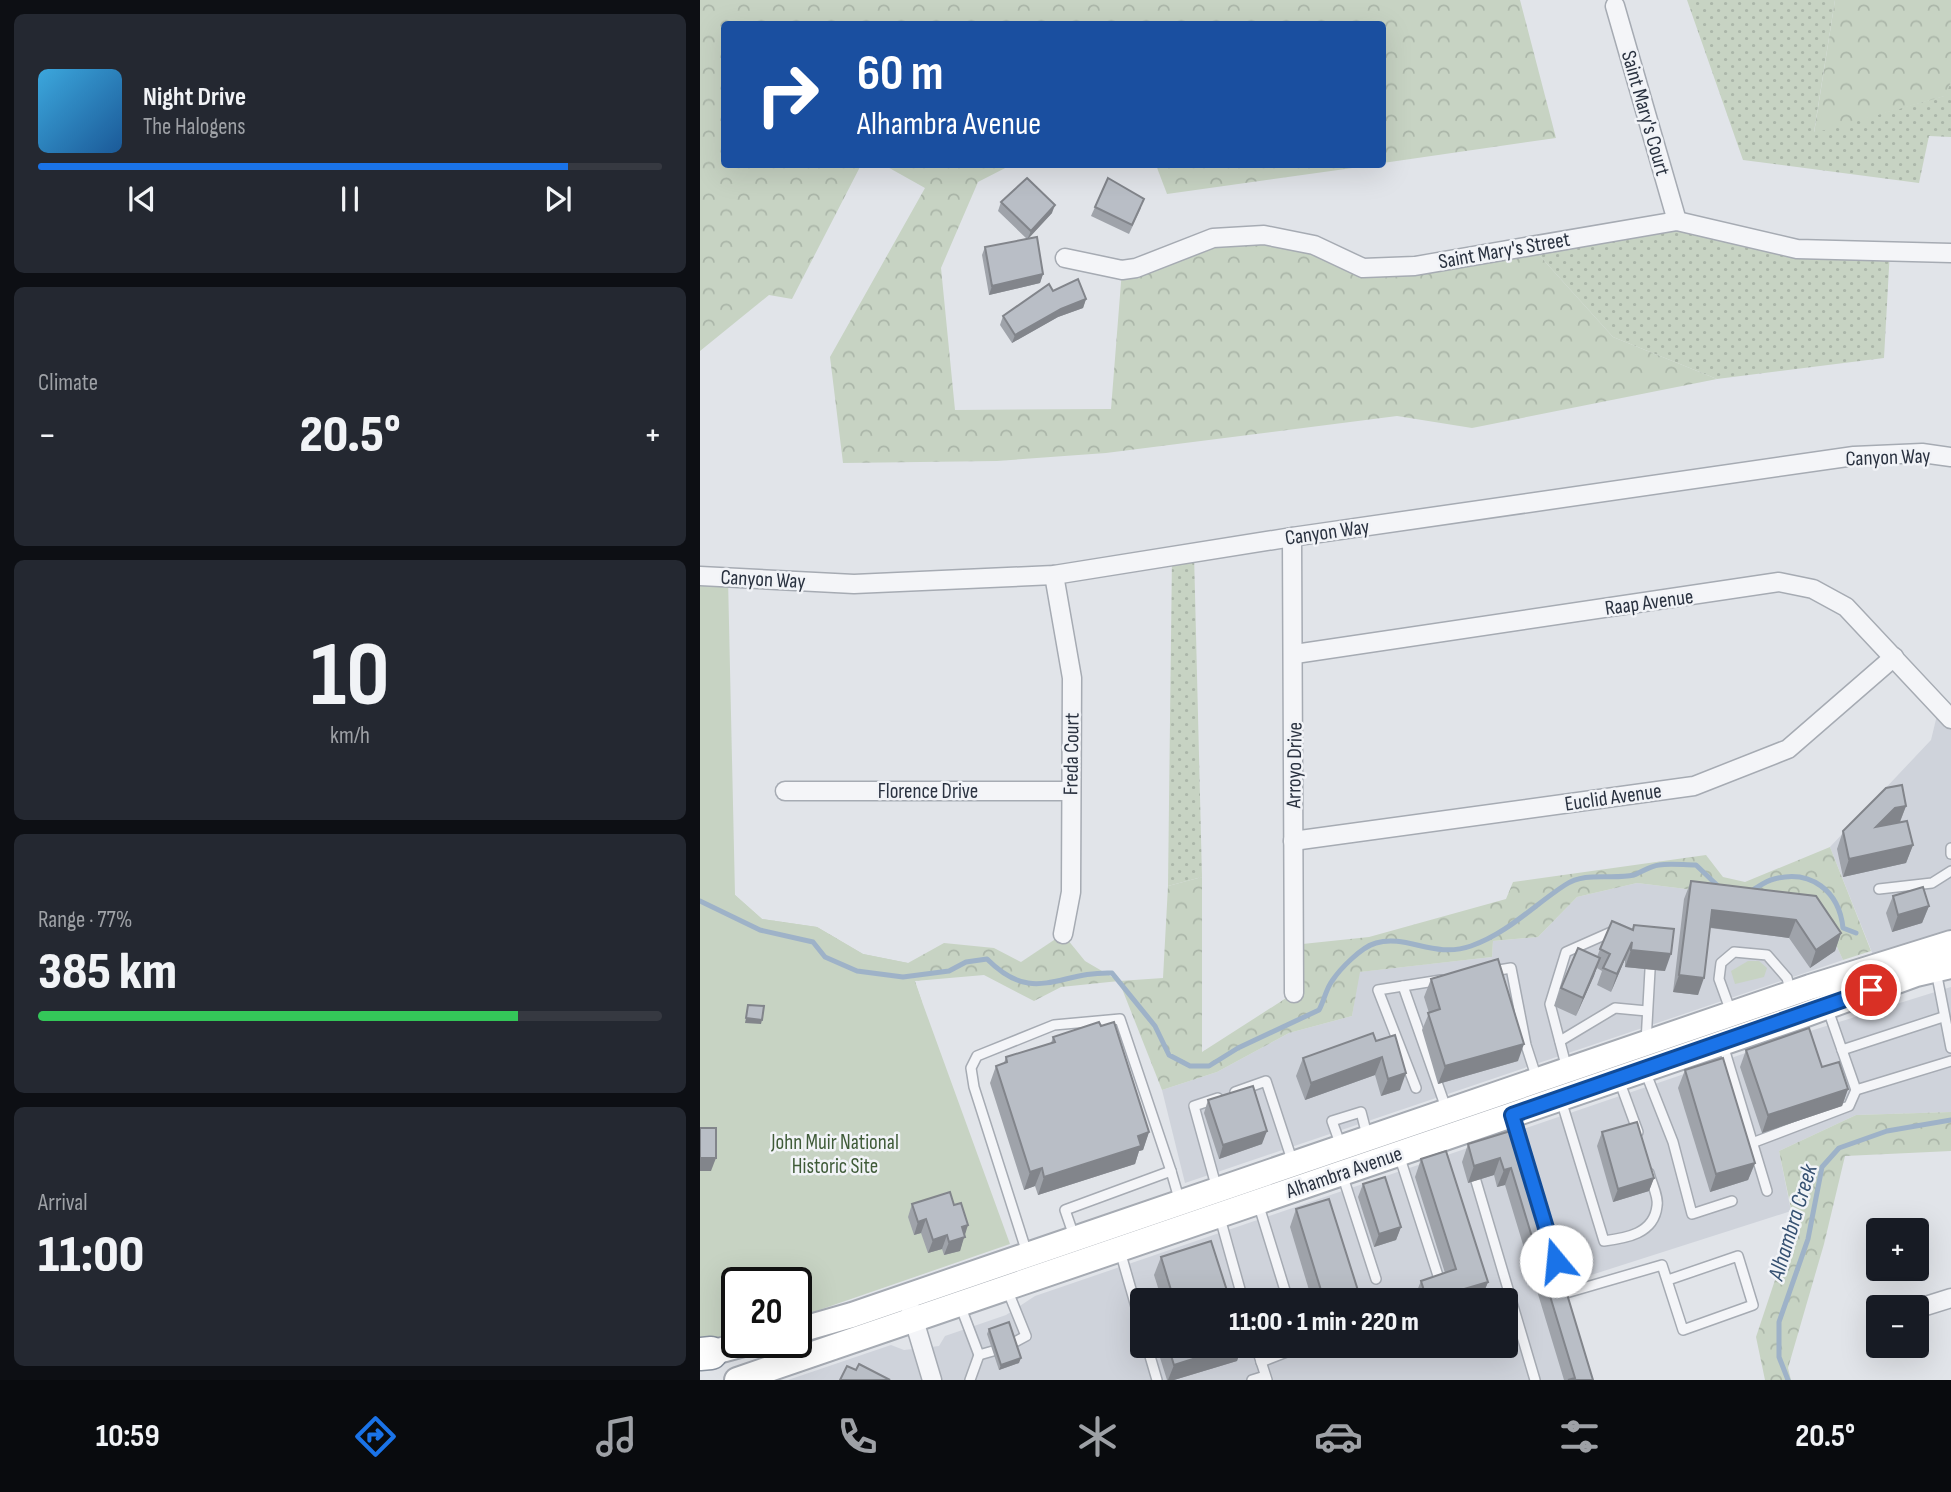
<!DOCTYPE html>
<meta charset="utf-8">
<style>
:root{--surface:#171b24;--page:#242831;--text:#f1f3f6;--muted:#9ea1a6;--line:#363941;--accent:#1a73e8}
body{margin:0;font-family:"Sofia Sans Condensed",sans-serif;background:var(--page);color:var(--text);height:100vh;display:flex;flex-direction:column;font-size:26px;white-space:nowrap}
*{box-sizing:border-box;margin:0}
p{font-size:23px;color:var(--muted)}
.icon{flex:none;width:38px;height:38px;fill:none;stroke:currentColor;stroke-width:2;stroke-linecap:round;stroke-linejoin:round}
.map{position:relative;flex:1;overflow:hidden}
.side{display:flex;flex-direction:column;gap:14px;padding:14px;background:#0d0f14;width:700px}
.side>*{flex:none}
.hud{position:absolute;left:21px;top:21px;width:665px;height:147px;border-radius:7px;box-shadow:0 7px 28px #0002;background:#1a4fa0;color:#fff;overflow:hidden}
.controls{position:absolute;left:1166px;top:1218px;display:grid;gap:14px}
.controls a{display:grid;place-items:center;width:63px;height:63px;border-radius:7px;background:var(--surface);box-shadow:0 7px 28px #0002;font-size:35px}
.speed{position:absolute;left:21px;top:1267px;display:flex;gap:14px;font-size:35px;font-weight:700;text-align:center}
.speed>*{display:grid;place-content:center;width:91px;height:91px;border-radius:50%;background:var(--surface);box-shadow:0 7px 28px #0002;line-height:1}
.speed .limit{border:4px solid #111;border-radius:10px;background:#fff;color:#111}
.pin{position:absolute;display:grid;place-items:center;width:60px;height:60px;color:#fff;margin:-30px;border:4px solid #fff;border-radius:50%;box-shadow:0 2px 7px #0007}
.me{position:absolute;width:77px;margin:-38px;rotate:343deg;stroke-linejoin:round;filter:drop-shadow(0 0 5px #0008)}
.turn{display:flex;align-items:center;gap:24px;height:147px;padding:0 21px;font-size:32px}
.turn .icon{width:91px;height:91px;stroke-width:2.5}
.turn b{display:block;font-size:49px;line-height:60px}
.big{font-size:52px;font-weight:800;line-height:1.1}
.side .widget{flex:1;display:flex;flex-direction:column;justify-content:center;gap:10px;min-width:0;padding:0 24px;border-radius:10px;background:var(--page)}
.side .dial{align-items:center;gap:0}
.dial b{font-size:91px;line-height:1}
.song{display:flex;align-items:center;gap:21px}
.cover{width:84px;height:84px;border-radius:10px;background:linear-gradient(135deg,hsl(200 70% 55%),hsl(210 70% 35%))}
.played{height:7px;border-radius:4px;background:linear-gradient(90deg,var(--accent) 85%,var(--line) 85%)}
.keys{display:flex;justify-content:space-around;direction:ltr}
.heat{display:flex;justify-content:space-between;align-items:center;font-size:38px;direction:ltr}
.charge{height:10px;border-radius:5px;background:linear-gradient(90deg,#34c759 77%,var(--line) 0)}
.trip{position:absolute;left:430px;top:1288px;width:388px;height:70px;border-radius:7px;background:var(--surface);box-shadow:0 7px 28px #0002;font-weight:800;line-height:70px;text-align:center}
.tab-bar{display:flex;height:112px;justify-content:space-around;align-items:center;background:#090b0e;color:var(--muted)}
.tab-bar .icon{width:49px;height:49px}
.tab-bar .active{color:var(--accent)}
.tab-bar b{font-size:32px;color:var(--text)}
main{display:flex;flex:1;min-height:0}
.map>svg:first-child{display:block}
.built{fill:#cfd3db;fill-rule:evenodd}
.grass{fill:url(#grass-dots)}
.forest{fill:url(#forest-crowns)}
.park{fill:#c7d3c3}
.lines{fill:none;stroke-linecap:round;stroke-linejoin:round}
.stream{stroke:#9eb2c8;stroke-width:5}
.lane-casing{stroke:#a6abb3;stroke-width:12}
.street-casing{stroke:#a6abb3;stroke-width:21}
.secondary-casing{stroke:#a6abb3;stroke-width:28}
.highway-casing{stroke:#89929f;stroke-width:35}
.lane{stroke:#f4f5f8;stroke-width:9}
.street{stroke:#f4f5f8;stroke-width:18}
.secondary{stroke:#fff;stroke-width:24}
.highway{stroke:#fff;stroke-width:32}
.wall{fill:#9fa3aa}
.shaded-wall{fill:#82858b}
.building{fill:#b9bec6;stroke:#82858b;stroke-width:2}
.route-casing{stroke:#114b97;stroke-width:18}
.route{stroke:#1a73e8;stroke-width:12}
.labels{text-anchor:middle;stroke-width:5;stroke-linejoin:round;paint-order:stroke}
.street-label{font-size:21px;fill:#2a3240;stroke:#f1f3f7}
.park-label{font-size:21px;fill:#3f5b38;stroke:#f1f3f7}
.water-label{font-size:23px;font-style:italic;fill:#365172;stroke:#f1f3f7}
</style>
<main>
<section class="side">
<div class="widget">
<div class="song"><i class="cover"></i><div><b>Night Drive</b><p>The Halogens</p></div></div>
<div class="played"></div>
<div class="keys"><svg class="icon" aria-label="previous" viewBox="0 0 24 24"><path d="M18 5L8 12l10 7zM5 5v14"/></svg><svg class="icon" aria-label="pause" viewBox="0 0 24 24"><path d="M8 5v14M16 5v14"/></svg><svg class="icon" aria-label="next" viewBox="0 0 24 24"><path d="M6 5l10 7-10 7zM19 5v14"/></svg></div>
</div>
<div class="widget"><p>Climate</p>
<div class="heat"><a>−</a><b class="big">20.5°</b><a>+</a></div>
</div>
<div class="widget dial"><b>10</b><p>km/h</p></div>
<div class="widget"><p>Range · 77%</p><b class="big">385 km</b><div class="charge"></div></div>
<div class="widget"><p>Arrival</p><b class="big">11:00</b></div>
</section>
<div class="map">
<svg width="1251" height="1380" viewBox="0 0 1251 1380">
<defs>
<pattern id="grass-dots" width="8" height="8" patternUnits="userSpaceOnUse" patternTransform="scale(1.75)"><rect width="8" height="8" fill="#c7d3c3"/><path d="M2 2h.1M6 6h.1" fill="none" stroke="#abb6a9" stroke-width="1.8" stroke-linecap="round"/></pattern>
<pattern id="forest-crowns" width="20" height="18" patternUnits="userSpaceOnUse" patternTransform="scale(1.75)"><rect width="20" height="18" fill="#c7d3c3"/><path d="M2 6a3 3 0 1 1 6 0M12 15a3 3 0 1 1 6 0" fill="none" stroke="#abb6a9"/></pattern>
</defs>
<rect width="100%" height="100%" fill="#e1e4e9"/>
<g class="built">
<polygon points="1239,707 1251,719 1251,944 1177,965 1130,847 1231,740"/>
<polygon points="937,883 1118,905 1143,960 485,1183 462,1090 517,1072 589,1033 652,1016 659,972 792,957 793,941 838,937 877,897"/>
<path d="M 1251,987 L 1251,1112 L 1156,1115 L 1079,1151 L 1091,1211 L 863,1284 L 892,1380 L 88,1380 L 191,1345 L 204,1350 L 239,1346 L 245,1336 L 306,1315 L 335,1296 L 1107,1032 ZM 443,1300 L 807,1300 L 807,1346 L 443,1346 Z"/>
</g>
<g class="grass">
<polygon points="987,0 1135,0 1114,132 1244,96 1251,82 1251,137 1229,136 1219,183 1043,160"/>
<polygon points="977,221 1097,249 1190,250 1184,358 1017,379 913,337 830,245"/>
<polygon points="494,553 502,877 468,886 472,556"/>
</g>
<g class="forest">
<polygon points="0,0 820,0 856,138 683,163 682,24 24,24 24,164 161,165 92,299 69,295 0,351"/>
<polygon points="1135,0 1251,0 1251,82 1245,96 1114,133"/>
<polygon points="313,164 278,182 241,268 255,410 411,409 422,270 513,238 564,235 663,268 830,245 913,337 1017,379 772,428 697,416 406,453 297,461 143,463 130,357 225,188 184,165"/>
<polygon points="456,165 674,165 467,194"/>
<polygon points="1130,847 1171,951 1143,960 1118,905 937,883 877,897 838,937 793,941 792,957 660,972 652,1016 589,1033 517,1072 462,1090 419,981 361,987 334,1001 284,975 215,981 222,1002 209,1007 143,984 0,877 35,895 62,919 117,927 163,954 208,963 244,943 294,948 321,962 363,934 385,961 419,981 463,978 468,886 502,877 502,1052 594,993 593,945 669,937 806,899 813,882 1006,855 1023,877 1045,882"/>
<polygon points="1251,1112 1251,1151 1145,1156 1124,1244 1088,1368 1091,1380 1065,1380 1056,1337 1094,1223 1079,1151 1156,1115"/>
</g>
<g class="park">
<polygon points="0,576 28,578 35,895 62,919 117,927 163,954 208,963 310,1244 96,1318 96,1283 37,1283 37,1335 0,1344"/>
<polygon points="1048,961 1059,961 1067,968 1064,977 1035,984 1031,971"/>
</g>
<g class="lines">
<g class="stream">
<path d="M 1049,892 C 1057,888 1065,881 1074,879 C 1111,869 1139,891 1143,928 L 1156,933"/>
<path d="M 0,901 L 60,930 L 113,942 L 125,957 L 157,971 L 203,977 L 249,971 L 266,962 L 287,959 C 334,1006 358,971 412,973 L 455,1026 L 469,1055 L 490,1066 L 509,1066 L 538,1048 L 619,1010 C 624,1001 626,989 632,981 C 640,969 661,947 676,943 C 707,934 734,959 771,946 C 808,933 834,905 865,885 C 886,871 911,880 934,875 C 942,872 950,866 959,865 C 970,863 984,865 996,865 L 1019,887"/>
<polyline points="1088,1380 1079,1357 1079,1322 1108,1239 1122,1167 1139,1148 1187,1131 1251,1120"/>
</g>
<defs>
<g id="lane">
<polyline points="1251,848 1251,854"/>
<polyline points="1179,889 1232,883 1251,871"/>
<polyline points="793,971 811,968 826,1045 837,1079"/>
<polyline points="1236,971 1251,1048"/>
<polyline points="741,980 703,986 746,1108"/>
<polyline points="703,986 678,990 716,1088"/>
<polyline points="1127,1007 1156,1090 1251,1061"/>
<polyline points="1031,1012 1019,979 1021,963 1034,952 1067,955 1087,978 1091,993"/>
<polyline points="860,1041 915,1008 947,1011"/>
<polyline points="946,1042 950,970"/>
<polyline points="1023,1045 1067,1191"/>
<polyline points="1142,1050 1243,1017"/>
<polyline points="867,1069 850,1004 866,952 918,929"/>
<polyline points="945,1071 973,1142 992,1214 1032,1201"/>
<polyline points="919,1080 938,1132"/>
<polyline points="535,1092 566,1081 593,1163"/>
<path d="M 861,1100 L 904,1241 C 926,1238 954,1234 957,1206 C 959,1197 951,1182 949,1173"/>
<polyline points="1052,1143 1149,1106 1156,1090"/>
<polyline points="641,1146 632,1121 661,1112 667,1135"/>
<polyline points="699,1155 741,1285"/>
<polyline points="642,1174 676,1279"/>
<polyline points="776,1181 835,1380"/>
<polyline points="517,1189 494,1106 518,1098"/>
<polyline points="558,1203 588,1300"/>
<polyline points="520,1218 543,1300"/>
<polyline points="374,1236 365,1210 471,1171 480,1202"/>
<polyline points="420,1251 443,1331"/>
<polyline points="327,1253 274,1087 271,1068 277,1056 354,1025 420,1019 471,1171"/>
<polyline points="307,1289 326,1336 313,1343"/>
<polyline points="866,1293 962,1265 983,1330 1053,1305 1038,1256 968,1280"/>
<polyline points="260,1305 279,1355 293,1351"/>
<polyline points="447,1346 457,1380"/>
<polyline points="556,1346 567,1380"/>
<polyline points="561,1362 602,1346"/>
<polyline points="270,1380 279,1355"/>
<polyline points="552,1380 565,1376"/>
</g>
<g id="street">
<polyline points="915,6 977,221"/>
<polyline points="365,258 422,270 436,268 513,238 564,235 614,245 663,268 715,266 977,221 1097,249 1251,253"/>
<polyline points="592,537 594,993"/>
<polyline points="354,575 372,678 371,892 363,934"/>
<polyline points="0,576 154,584 354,575 592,537 1154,456 1222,453 1251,457"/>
<polyline points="595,654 1079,582 1113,589 1146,607 1251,719"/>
<polyline points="85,791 370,791"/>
<polyline points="593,841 994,786 1088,749 1194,657"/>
<polyline points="1216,1309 1251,1298"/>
<polyline points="211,1310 232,1380"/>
<polyline points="1177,1322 1178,1322"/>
</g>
<g id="secondary">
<polyline points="96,1331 152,1315 1110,987 1251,943"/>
<polyline points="0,1356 51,1342"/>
<polyline points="37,1380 1101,1016 1216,974 1251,966"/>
</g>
<polyline id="highway" points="0,1354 11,1353"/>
</defs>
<use href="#lane" class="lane-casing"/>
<use href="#street" class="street-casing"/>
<use href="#secondary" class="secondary-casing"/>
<use href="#highway" class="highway-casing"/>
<use href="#lane" class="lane"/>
<use href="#street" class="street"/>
<use href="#secondary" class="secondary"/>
<use href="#highway" class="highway"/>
</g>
<g class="wall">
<polygon points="301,202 352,213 328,239 343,274 340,283 289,295 282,255 285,247 327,239 298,211"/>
<polygon points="395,207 441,208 429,234 391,216"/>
<polygon points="353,291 386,299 383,308 358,317 312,343 300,325 303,316"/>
<polygon points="1206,806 1200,822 1213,845 1206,863 1143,877 1137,849 1143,831"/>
<polygon points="991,881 1141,933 1135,951 1110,968 1089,938 1010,928 998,995 973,992 984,899"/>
<polygon points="1193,896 1229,906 1222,923 1192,932 1186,913"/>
<polygon points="934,925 965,971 925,967 925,959 911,992 897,985 902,971 897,968 876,1016 854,1006 861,988 897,957 900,949 932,930"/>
<polygon points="731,979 818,1061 738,1084 722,1030 729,1013 724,997"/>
<polygon points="353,1037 449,1132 443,1150 439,1151 435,1164 338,1195 335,1186 324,1190 290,1083 296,1066 304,1063 306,1057 351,1043"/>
<polygon points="676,1041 700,1090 681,1096 675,1075 605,1100 596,1076 603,1058"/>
<polygon points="1046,1050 1122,1067 1148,1089 1142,1106 1062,1133 1040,1067"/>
<polygon points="985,1070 1055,1163 1048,1180 1010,1192 978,1088"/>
<polygon points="508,1100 562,1144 519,1159 504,1113"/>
<polygon points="817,1129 893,1380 864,1380 805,1185 797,1187 794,1175 768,1183 762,1162 768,1144"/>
<polygon points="902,1132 954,1178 949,1191 913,1202 897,1146"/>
<polygon points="721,1159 788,1282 781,1299 777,1300 715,1300 714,1298 721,1281 745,1273 715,1177"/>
<polygon points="663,1184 701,1227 696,1240 674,1247 658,1197"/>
<polygon points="212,1204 264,1235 260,1251 244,1255 242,1249 228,1253 221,1233 214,1235 208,1217"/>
<polygon points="596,1209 661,1300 612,1300 590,1227"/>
<polygon points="461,1257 530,1300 462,1300 454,1275"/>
<polygon points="289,1329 319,1363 299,1370 287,1334"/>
<polygon points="457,1346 542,1346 537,1361 474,1380 467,1380 457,1348"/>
</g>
<g class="shaded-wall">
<polygon points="355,205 352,213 327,240 331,231"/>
<polygon points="343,274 340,283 289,295 292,286"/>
<polygon points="386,299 383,308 358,317 312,343 315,335 361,309"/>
<polygon points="1206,806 1199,824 1176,827 1195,808"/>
<polygon points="1213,845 1206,863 1143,877 1149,859"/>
<polygon points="1229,906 1222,923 1192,932 1198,915"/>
<polygon points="1012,910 1096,920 1089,938 1006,927"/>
<polygon points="1141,933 1135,951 1110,968 1116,950"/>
<polygon points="932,942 925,959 911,992 917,974"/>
<polygon points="931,950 971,954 965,971 925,967"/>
<polygon points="900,958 894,976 876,1016 883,998"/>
<polygon points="979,975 1004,978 998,995 973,992"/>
<polygon points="46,1018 62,1020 61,1024 45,1023"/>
<polygon points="824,1044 818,1061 738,1084 745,1066"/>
<polygon points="682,1057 675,1075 605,1100 611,1083"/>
<polygon points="706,1073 700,1090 681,1096 688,1079"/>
<polygon points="1148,1089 1142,1106 1062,1133 1068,1115"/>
<polygon points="567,1131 562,1144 519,1159 523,1145"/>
<polygon points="449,1132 443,1150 439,1151 435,1164 338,1195 344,1177 438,1136"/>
<polygon points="0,1158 16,1158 11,1171 0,1171"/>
<polygon points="800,1158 794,1175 768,1183 774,1166"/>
<polygon points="1055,1163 1048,1180 1010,1192 1016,1174"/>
<polygon points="342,1168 335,1186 324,1190 330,1172"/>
<polygon points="811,1168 805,1185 797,1187 804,1170"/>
<polygon points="954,1178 949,1191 913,1202 918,1189"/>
<polygon points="226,1219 221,1233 214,1235 218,1222"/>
<polygon points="268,1225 260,1251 244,1255 249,1242 262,1227"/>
<polygon points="701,1227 696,1240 674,1247 679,1234"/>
<polygon points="247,1235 242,1249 228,1253 233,1240"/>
<polygon points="788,1282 781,1299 777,1300 729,1300"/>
<polygon points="534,1346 542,1346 537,1361 474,1380 468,1380 474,1365"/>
<polygon points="321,1358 319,1363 299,1370 301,1365"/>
</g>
<g class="building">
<polygon points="327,178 355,205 331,231 301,202"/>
<polygon points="408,178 444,199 432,225 395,207"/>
<polygon points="337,237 343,274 292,286 285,247"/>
<polygon points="378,279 386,299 361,309 315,335 303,316 349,284 353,291"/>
<polygon points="1202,785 1206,806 1195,808 1176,827 1207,821 1213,845 1149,859 1143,831 1186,788"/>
<polygon points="991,881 1116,896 1141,933 1116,950 1096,920 1012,910 1004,978 979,975"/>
<polygon points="1223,887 1229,906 1198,915 1193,896"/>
<polygon points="912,921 933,930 934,925 974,929 971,954 931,950 932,942 917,974 903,968 910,954 900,949"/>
<polygon points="878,948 900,958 883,998 861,988"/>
<polygon points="798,959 824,1044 745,1066 728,1013 740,1009 731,979"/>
<polygon points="48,1005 64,1006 62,1020 46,1018"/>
<polygon points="399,1022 401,1026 414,1022 449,1132 438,1136 441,1146 344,1177 342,1168 330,1172 296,1066 307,1062 306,1057 355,1042 353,1037"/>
<polygon points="1109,1028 1122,1067 1139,1062 1148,1089 1068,1115 1046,1050"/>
<polygon points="673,1033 676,1041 695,1035 706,1073 688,1079 682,1057 611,1083 603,1058"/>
<polygon points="1023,1058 1055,1163 1016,1174 985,1070"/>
<polygon points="553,1086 567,1131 523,1145 508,1100"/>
<polygon points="937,1122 954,1178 918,1189 902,1132"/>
<rect x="0" y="1128" width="16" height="30"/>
<polygon points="817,1129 893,1380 868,1380 875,1378 811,1168 804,1170 800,1158 774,1166 768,1144"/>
<polygon points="746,1151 788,1282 727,1300 721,1281 756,1269 721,1159"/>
<polygon points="685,1177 701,1227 679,1234 663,1184"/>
<polygon points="250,1192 254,1205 261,1203 268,1225 262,1227 265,1237 249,1242 247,1235 233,1240 226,1219 218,1222 212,1204"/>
<polygon points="629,1199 661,1300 624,1300 596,1209"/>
<polygon points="511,1241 530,1300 474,1300 461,1257"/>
<polygon points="309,1322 321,1358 301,1365 289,1329"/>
<polygon points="468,1346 534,1346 474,1365"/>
<polygon points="159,1364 190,1380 140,1380 147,1366 156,1370"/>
</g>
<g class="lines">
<defs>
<polyline id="route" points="856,1261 812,1115 1171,990"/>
</defs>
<use href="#route" class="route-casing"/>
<use href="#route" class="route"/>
</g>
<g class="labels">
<g class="street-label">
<text transform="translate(946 113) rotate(74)" y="7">Saint Mary's Court</text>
<text transform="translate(804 250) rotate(-10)" y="7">Saint Mary's Street</text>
<text transform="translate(1188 457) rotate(-2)" y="7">Canyon Way</text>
<text transform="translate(627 532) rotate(-8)" y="7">Canyon Way</text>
<text transform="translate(63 579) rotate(3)" y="7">Canyon Way</text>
<text transform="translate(949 602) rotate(-8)" y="7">Raap Avenue</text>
<text transform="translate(371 754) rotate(-89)" y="7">Freda Court</text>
<text transform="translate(594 765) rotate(-89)" y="7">Arroyo Drive</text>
<text x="228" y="798">Florence Drive</text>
<text transform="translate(913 797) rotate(-8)" y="7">Euclid Avenue</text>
<text transform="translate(644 1172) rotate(-19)" y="7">Alhambra Avenue</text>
</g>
<g class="park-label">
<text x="135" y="1149">John Muir National<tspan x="135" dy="24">Historic Site</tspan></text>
</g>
<g class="water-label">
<text transform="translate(1092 1222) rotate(-73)" y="8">Alhambra Creek</text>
</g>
</g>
</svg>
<div class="controls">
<a>+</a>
<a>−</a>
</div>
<div class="speed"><div class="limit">20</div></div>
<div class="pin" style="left:1171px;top:990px;background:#d93025"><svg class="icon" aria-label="arrive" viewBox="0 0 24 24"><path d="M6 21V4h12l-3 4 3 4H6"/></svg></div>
<svg class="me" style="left:856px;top:1261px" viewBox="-20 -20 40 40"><circle r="19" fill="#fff"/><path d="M0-13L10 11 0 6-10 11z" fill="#1a73e8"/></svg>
<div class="trip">11:00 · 1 min · 220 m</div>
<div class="hud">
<div class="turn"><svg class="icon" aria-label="right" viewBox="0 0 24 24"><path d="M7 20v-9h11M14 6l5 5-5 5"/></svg><div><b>60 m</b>Alhambra Avenue</div></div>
</div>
</div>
</main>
<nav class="tab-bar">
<b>10:59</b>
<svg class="icon active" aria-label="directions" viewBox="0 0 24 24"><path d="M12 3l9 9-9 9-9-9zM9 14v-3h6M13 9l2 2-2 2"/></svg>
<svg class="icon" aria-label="music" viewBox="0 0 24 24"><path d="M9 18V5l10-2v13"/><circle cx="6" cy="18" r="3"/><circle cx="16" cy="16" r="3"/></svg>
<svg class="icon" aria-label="phone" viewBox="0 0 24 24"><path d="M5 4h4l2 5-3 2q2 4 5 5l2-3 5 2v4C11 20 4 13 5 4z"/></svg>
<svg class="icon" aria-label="climate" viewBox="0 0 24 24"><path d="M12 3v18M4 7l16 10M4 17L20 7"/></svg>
<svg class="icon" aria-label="car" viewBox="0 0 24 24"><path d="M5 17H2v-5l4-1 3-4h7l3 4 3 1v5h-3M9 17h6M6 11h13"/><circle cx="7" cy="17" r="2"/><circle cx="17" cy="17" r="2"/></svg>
<svg class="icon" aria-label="filters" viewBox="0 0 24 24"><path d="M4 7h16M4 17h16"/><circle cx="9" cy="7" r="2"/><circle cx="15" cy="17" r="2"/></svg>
<b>20.5°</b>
</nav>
